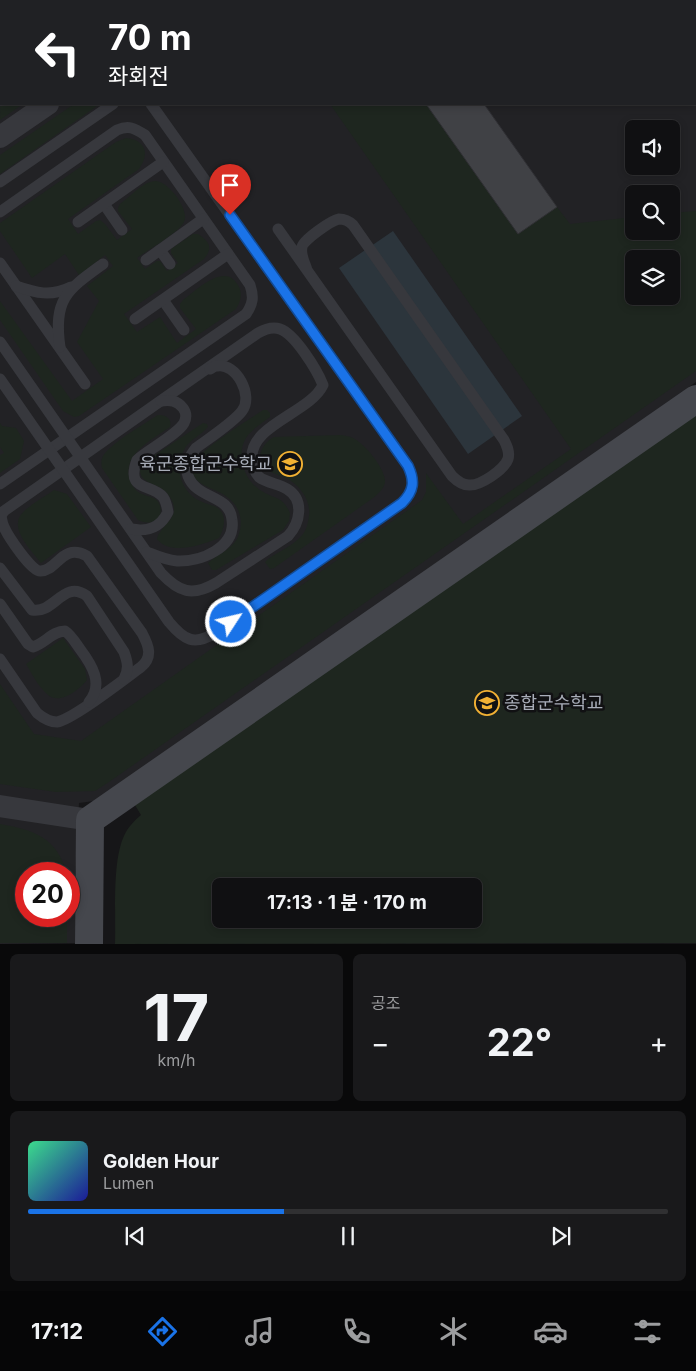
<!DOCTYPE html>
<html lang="ko">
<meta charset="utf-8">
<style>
:root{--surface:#101012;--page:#19191b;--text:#f1f3f6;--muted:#9c9d9f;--line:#303032;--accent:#1a73e8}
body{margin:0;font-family:Inter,"Noto Sans KR",sans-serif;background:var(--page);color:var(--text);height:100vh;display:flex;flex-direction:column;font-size:19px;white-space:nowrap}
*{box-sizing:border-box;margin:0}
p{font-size:16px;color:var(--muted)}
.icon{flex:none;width:28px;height:28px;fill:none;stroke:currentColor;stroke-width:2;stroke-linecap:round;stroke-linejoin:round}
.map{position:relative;height:944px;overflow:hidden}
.sheet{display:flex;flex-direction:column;gap:10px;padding:10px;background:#09090a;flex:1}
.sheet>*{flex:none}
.top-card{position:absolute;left:0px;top:0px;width:696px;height:105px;box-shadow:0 2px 8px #0003,0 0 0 1px var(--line);background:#202124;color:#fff;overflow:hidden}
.controls{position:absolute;left:625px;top:120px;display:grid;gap:10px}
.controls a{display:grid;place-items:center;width:55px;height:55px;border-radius:8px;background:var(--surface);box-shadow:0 2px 8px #0003,0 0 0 1px var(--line);font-size:25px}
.speed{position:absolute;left:15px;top:862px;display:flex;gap:10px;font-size:25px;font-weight:700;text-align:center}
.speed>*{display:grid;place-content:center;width:65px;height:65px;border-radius:50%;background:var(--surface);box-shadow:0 2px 8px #0003,0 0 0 1px var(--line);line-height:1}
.speed .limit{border:8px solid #d22;background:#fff;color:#111}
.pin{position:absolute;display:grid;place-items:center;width:42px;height:42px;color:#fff;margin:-51px -21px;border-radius:50% 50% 50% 0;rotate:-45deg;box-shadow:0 0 5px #0007}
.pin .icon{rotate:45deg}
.me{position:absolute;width:55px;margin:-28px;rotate:55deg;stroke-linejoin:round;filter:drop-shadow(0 0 4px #0008)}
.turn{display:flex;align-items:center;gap:18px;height:105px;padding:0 25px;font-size:22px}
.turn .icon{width:65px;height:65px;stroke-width:2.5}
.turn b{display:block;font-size:35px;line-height:42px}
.big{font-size:38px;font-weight:700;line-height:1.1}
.sheet .card{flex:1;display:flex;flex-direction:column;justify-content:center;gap:8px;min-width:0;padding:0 18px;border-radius:8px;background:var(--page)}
.sheet .dial{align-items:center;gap:0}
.dial b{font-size:65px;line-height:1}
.song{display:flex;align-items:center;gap:15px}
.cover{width:60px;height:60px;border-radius:8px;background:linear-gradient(135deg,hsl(150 70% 55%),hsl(240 70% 35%))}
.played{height:5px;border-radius:2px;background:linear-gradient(90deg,var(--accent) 40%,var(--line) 40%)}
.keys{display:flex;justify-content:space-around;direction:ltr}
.heat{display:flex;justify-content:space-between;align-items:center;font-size:28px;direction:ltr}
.sheet .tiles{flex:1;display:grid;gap:10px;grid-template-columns:1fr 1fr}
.card:last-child{grid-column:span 2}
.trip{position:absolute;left:212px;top:878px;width:270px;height:50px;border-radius:8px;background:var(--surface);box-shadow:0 2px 8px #0003,0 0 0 1px var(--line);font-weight:700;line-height:50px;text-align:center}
.dock{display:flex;height:80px;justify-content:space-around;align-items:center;background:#060607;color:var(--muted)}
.dock .icon{width:35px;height:35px}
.dock .current{color:var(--accent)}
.dock b{font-size:22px;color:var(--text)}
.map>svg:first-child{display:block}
.built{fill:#222225;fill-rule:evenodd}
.green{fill:#1e261f;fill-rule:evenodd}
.water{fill:#2c353c}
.building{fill:#404145;stroke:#303034}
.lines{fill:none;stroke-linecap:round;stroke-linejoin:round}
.lane{stroke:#37383d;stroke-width:11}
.street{stroke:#37383d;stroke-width:22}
.secondary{stroke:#45474d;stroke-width:28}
.route-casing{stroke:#114b97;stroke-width:12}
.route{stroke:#1a73e8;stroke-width:9}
.labels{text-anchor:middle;stroke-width:5;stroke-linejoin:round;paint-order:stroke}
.poi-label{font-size:18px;fill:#a8adb8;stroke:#111113;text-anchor:end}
</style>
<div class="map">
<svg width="696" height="944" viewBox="0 0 696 944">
<rect width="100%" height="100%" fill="#161618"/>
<path class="built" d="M 0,0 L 696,0 L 696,382 L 112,790 L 94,801 L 79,803 L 75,874 L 75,943 L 0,944 ZM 1,1 L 695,1 L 695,104 L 1,104 ZM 634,129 L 671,129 L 671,166 L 634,166 ZM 634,194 L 671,194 L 671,231 L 634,231 ZM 634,259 L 671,259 L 671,296 L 634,296 ZM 26,874 L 69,874 L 69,916 L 26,916 Z"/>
<g class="green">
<polygon points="97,0 175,0 96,1"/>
<polygon points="258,0 420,0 258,1"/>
<polygon points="421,0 497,0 498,1 422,1"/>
<polygon points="1,67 1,104 23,104 0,120"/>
<polygon points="74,104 100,104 0,174 0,155"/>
<path d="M 330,104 L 432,104 L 428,107 L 518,234 L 557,207 L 570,224 L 634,217 L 634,231 L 671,231 L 671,213 L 696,211 L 696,371 L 109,782 L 95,791 L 56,792 L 0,784 L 0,684 L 34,734 L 81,741 L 422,500 L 426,492 L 426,473 L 463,524 L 571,449 ZM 634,259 L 671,259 L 671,296 L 634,296 Z"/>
<path d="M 126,138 C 146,140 150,154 139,169 L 68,219 L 78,234 L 96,221 L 100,220 L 105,224 L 117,240 L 132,229 L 118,211 L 118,208 L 120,204 C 130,197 143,181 156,181 C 169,182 190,210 184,222 C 178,233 148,250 137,258 L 145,269 L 157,261 L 160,261 L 167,271 L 178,263 L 171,253 L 171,249 L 193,234 L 198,234 C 210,242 213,248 204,259 L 124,314 L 137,332 L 160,317 L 177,343 L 196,329 L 180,308 L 180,304 L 183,300 C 197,290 226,260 239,287 C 243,295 240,302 236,309 L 79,416 L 74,417 L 63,411 L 0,320 L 0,301 L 72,401 L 103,379 L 77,342 L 99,301 L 87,286 L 113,266 L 105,255 L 79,275 L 65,254 L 32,278 L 0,231 L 0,223 L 116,142 Z"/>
<path d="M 263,410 L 267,410 L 270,413 L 270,417 C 262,423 254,428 248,435 C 235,452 243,479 260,490 C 275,500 282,495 290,513 L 289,521 L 283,530 L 216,570 L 212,570 L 208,563 C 217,554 230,551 237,539 C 240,532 242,524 240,516 C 233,484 191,493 192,467 C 193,453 250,419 263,410 Z"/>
<path d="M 696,412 L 696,943 L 115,944 C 116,915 112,861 124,836 C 128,827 134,821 141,815 L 135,805 ZM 221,886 L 474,886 L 474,919 L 221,919 Z"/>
<path d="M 158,415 C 166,415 172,418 170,427 C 153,439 121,455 130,480 C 132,486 136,492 142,494 C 149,497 158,497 160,506 C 164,521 149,526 138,520 L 102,468 C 101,463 101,460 103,456 C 111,443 144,424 158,415 Z"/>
<polygon points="0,423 2,426 16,428 24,441 20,459 0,473 0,455 4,453 0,447"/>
<path d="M 203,423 L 207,424 L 208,427 C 201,435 191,439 185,448 C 175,466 179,487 196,499 C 201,502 208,504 214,506 C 228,512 225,527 219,538 C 202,545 170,556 157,539 C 161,523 186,517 167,493 C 158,482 139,485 140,468 L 143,463 Z"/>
<path d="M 341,435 C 345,436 349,436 353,438 C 364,443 386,469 385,482 C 384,489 378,494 373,498 L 274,568 L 270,569 L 265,562 L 268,559 C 280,551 294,545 303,534 C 307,529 308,522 309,516 C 311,500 300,485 286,478 C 280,476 274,474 268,470 C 254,460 261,444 274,437 Z"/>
<path d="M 54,490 L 67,494 L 91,527 L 41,563 C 33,552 13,533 19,518 C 22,509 46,496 54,490 Z"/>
<path d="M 63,638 L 85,669 L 87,680 C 79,690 59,706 47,694 C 38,686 32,674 26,664 Z"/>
<path d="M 0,824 C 34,830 57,837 67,874 L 26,874 L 26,916 L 67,916 L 67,943 L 0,943 Z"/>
</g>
<polygon class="water" points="393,231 522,416 468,454 339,268"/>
<polygon class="building" points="426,104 484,104 557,207 518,234"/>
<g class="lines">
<g class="lane">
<polyline points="80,1 82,0"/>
<polyline points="0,57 1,56"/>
<polyline points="0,182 113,104"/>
<polyline points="104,204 122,230"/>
<path d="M 0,212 L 117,130 C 129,125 134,128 145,135 L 250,285 C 254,297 253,304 246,314 L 0,484"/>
<polyline points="78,222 163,162"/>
<path d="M 278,229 L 452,476 C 457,481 462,485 469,485 C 480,486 504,470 508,459 C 510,452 507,446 504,440 L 353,225 C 349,221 345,219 339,219 C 332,220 303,240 302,247 C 300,255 305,263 307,270"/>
<polyline points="160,250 170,264"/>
<polyline points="146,260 203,219"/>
<polyline points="0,263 85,384"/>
<path d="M 16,286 C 36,293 51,297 71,287"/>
<polyline points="163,300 184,330"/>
<polyline points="135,319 228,254"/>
<path d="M 0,342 L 161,573 C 179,592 192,597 216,583 L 288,536 C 300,523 305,500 287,489 C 279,484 267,483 259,477 C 255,473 252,465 252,459 C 249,425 310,413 323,385 C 317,370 295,334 280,329 C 272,326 265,329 258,333 C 173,392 89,451 4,511 L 1,516 C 2,520 2,523 4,527 C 8,536 31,571 40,571 C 57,572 62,542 87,556 L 142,633 C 149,646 153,657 141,667 C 126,678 72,720 57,722 C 49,722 43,718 37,713 L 0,659"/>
<path d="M 60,347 C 53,299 67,290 103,264"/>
<path d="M 0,379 L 169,622 C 184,640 194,646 215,633 L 402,503 C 414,491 415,481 408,466 L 151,104"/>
<path d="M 131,529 C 148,532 160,528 168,512 C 167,507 166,501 163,497 C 151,483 125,492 137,460 C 148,450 178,434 184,423 C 187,417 186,412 183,408 C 177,400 170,400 161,401"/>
<path d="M 147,552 C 157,556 166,560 177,561 C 200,562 236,548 232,520 C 230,494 197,500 188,476 C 184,466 189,457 196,448 C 208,439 234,422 242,411 C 254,396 236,362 217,366 C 214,366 212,368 210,369"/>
<path d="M 0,568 L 32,610 C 55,614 63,579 87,596 L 124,652 C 128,663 129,669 124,679"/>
<path d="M 0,604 L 28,644 L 33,647 C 45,643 53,631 65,631 C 71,635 75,642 80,649 C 92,665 104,684 89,702"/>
</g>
<g class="street">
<polyline points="195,1 196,0"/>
<polyline points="0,137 48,104"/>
<polyline points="0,806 90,820"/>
</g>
<polyline class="secondary" points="89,944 90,820 696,399"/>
</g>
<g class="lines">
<defs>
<path id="route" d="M 230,215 L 408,466 C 415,481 414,491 402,503 L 231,622"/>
</defs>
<use href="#route" class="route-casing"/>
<use href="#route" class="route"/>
</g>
<defs>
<symbol id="university-ring" viewBox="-11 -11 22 22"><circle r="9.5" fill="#111113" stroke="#f2b134" stroke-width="1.5"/><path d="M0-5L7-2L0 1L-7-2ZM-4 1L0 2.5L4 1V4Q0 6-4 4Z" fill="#f2b134"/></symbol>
</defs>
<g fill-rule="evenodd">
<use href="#university-ring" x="276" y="450" width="28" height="28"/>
<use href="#university-ring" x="473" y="689" width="28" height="28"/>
</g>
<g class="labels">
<g class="poi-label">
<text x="272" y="470">육군종합군수학교</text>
<text x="504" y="709" text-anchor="start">종합군수학교</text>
</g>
</g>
</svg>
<div class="controls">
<a><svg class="icon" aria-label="sound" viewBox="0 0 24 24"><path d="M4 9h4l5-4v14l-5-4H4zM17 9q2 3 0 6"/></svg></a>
<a><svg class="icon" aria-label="search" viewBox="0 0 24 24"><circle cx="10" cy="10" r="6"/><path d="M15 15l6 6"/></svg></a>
<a><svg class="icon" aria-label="layers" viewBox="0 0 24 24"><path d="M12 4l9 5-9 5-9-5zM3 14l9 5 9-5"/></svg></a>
</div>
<div class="speed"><div class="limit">20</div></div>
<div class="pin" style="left:230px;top:215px;background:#d93025"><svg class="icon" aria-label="arrive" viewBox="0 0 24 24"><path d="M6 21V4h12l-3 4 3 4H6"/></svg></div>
<svg class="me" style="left:231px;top:622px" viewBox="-20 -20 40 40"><circle r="17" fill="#1a73e8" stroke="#fff" stroke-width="3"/><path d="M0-11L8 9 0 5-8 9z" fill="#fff"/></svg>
<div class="trip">17:13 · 1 분 · 170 m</div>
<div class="top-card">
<div class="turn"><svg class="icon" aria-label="left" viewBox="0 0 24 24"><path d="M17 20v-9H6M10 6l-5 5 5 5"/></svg><div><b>70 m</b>좌회전</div></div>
</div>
</div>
<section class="sheet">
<div class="tiles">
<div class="card dial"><b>17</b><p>km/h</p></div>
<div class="card"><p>공조</p>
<div class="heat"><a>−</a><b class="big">22°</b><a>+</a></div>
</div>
<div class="card">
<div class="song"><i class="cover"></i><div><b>Golden Hour</b><p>Lumen</p></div></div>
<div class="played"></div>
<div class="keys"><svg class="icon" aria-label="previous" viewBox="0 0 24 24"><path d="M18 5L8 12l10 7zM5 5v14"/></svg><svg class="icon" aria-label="pause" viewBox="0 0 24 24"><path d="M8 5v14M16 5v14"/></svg><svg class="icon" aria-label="next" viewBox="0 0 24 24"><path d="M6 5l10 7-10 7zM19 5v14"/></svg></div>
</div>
</div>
</section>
<nav class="dock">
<b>17:12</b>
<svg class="icon current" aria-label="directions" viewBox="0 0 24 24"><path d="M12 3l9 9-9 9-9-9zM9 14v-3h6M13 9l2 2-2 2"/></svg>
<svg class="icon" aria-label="music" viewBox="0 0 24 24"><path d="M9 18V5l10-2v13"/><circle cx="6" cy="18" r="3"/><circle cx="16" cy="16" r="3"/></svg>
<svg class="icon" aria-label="phone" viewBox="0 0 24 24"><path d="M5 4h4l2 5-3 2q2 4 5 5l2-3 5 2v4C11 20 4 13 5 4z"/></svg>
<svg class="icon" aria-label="climate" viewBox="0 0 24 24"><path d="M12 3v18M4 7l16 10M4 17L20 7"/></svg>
<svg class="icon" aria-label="car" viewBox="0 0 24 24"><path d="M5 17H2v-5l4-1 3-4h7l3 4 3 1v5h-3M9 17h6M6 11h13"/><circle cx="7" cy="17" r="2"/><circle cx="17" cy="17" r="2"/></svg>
<svg class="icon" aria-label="filters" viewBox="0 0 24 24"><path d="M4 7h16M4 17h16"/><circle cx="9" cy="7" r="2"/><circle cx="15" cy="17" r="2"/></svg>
</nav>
